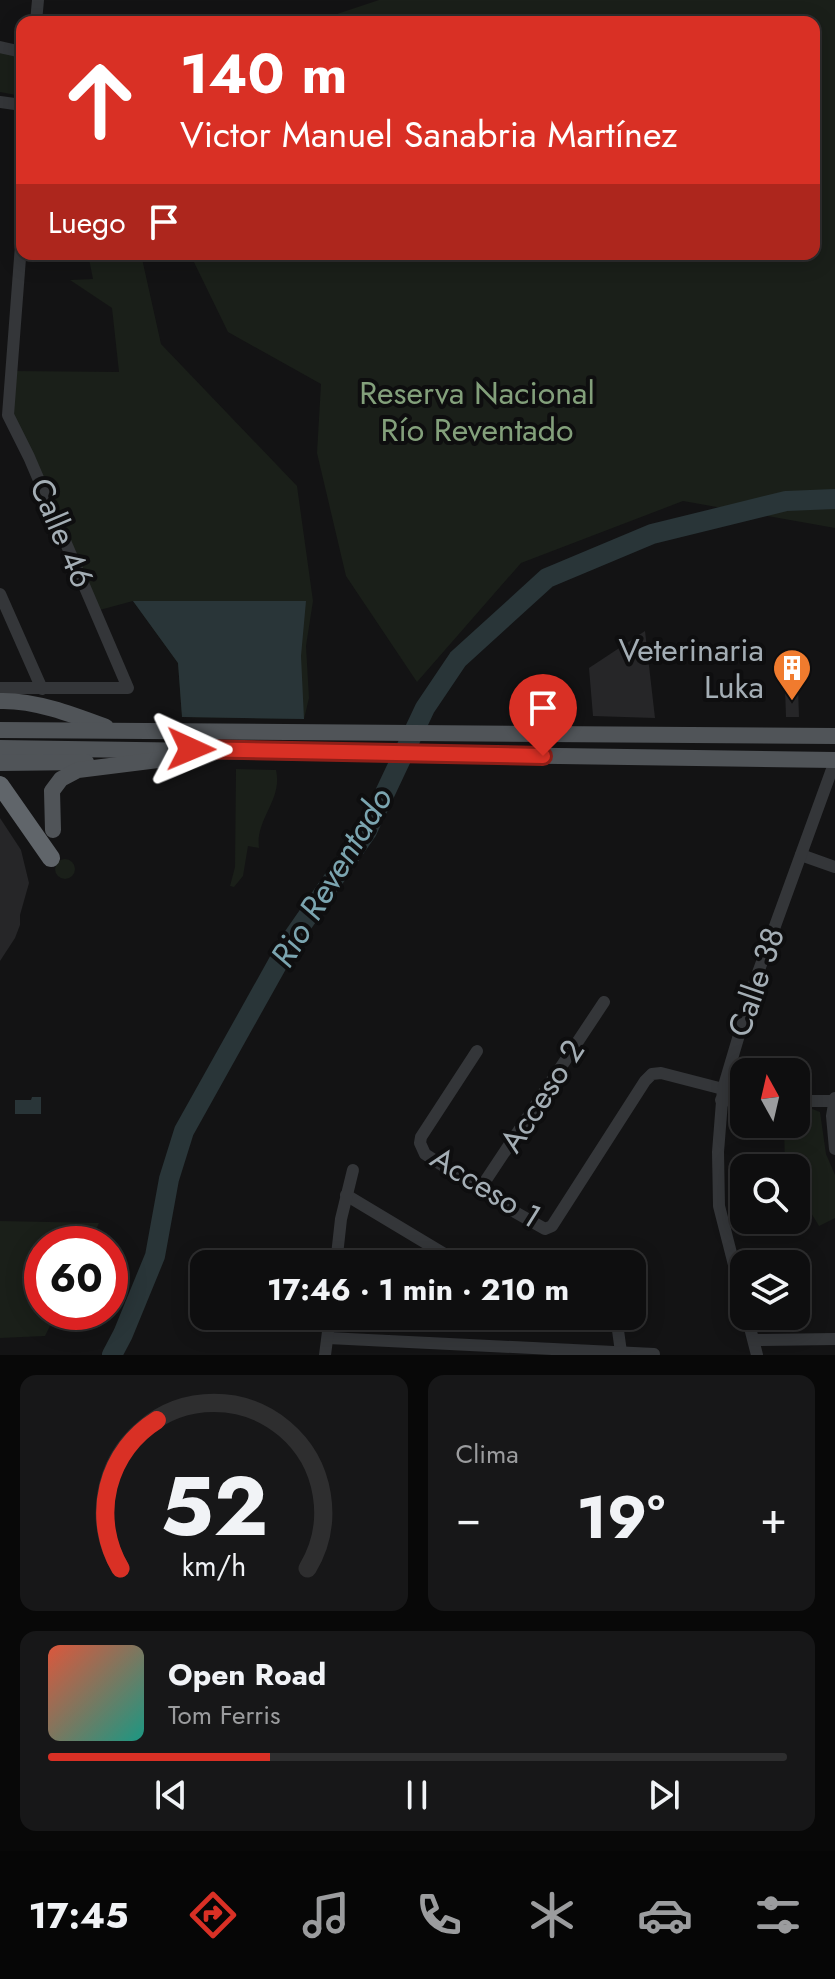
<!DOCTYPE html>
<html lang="es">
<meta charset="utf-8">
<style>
:root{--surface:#0e0e0f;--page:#171718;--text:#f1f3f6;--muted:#9b9c9e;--line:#2e2e2f;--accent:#d93025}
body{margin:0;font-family:Jost,sans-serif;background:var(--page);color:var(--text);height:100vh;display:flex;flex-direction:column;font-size:30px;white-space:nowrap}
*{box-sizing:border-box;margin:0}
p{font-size:26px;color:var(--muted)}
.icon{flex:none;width:44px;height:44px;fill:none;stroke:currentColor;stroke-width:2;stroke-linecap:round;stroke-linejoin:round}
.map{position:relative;height:1355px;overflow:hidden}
.sheet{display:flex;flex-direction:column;gap:20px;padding:20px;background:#080808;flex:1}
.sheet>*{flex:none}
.guide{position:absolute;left:16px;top:16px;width:804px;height:244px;border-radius:16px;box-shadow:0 4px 20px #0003,0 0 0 2px var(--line);background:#d93025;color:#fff;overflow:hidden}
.needle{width:52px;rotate:352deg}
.tools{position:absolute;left:730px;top:1058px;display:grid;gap:16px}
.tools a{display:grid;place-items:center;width:80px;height:80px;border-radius:16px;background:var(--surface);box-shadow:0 4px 20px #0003,0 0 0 2px var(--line);font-size:40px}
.speed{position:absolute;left:24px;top:1226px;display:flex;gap:16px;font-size:40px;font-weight:700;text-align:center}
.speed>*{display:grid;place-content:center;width:104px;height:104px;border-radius:50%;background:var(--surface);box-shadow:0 4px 20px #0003,0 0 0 2px var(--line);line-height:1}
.speed .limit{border:12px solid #d22;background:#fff;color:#111}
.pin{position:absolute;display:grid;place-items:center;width:68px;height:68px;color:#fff;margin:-82px -34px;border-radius:50% 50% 50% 0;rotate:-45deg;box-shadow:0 0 8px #0007}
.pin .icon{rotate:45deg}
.me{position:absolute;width:88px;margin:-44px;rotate:91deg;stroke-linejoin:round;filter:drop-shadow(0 0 6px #0008)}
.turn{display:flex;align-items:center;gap:28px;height:168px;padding:0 32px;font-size:36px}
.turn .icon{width:104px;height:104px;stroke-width:2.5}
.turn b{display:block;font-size:56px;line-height:68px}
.then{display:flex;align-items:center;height:76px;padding:0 32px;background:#0003;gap:16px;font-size:30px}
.big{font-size:60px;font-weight:700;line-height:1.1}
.sheet .card{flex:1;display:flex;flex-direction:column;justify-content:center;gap:12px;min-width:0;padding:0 28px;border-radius:16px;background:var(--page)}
.sheet .dial{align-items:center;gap:0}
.dial svg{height:208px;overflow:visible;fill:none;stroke:var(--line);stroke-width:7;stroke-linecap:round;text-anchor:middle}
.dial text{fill:var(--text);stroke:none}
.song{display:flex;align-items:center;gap:24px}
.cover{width:96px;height:96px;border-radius:12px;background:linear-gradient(135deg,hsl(10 70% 55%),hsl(170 70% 35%))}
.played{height:8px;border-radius:4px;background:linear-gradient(90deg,var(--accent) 30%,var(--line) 30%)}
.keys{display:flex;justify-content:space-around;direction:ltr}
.heat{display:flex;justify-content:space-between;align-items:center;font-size:44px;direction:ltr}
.sheet .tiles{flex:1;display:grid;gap:20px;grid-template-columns:1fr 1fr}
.card:last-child{grid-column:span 2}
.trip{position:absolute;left:190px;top:1250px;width:456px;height:80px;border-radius:16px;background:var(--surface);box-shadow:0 4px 20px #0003,0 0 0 2px var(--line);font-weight:700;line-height:80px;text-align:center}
.menu{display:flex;height:128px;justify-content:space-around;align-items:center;background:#060606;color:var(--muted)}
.menu .icon{width:56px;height:56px}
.menu .selected{color:var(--accent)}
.menu b{font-size:36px;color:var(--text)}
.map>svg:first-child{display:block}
.green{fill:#1a1f19}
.water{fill:#293538}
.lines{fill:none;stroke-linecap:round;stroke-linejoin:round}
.river{stroke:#293538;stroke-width:20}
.building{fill:#262628}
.minor{stroke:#343639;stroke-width:12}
.major{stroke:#505458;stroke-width:16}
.highway{stroke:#60656a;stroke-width:18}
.route-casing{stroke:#8d1f18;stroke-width:20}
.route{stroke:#d93025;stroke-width:14}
.labels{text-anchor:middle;stroke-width:8;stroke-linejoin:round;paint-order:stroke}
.park-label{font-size:32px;fill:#83a07b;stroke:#0e0e0f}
.street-label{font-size:32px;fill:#a4aeb5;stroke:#0e0e0f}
.poi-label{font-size:32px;fill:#a4aeb5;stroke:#0e0e0f;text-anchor:end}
.water-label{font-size:34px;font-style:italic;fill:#7ba5b0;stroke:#0e0e0f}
</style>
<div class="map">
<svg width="835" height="1355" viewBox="0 0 835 1355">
<rect width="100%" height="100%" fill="#131314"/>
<g class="green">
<polygon points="379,0 835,0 835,528 683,501 521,563 417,682 346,576 317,453 321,384 228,332 190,254 814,254 814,22 313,22"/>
<polygon points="0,48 22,52 21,96 0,92"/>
<polygon points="88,254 141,254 161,344 297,486 313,601 306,646 309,698 304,719 182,717 178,663 133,601 96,611 8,415 12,371 119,372 112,308 70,280 93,279"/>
<path d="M 236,769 L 276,770 C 283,800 255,819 259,848 L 248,846 L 243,876 L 234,887 L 230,886 L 235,867 Z"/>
<circle cx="65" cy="869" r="10"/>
<polygon points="796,1108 810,1108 820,1112 826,1154 835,1175 835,1218 819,1226 796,1188 796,1168 785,1168 784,1124 796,1124"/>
<polygon points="0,1221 99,1223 89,1244 42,1244 42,1312 57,1312 45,1336 0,1338"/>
</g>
<g class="water">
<polygon points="133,601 306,601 301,656 304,719 182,717 178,663"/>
<polygon points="32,1097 41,1097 41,1114 15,1114 15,1100 31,1100"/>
</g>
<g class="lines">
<polyline class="river" points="112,1355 123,1334 155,1256 169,1179 184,1131 289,943 367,831 425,708 458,659 547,578 652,534 786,501 835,499"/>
</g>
<g class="building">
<polygon points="645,631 655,718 593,716 589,668"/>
<polygon points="785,688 798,688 799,717 786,717"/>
<polygon points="0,818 21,850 29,883 20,915 20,925 15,938 0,961"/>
</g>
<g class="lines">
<g class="minor">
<polyline points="36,22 38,0"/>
<polyline points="0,47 22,52"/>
<polyline points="0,102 22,105"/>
<polyline points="0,594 42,689"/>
<polyline points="0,688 128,688 29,457 8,415 22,232"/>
<polyline points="801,855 835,867"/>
<polyline points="477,1051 421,1137 420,1143 425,1154 506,1207 545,1229 552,1226 645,1081 652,1074 661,1073 723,1089"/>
<polyline points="835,1098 832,1116 835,1149"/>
<polyline points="721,1100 744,1101"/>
<polyline points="796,1101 835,1101"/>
<polyline points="480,1189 604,1002"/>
<polyline points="346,1195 461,1264"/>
<polyline points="609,1256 610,1264"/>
<polyline points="336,1264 341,1219 353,1170"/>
<polyline points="744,1304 719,1206 718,1152 723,1089 755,981 835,761"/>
<polyline points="616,1316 621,1352"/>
<polyline points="747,1316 757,1355"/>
<polyline points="328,1338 654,1354"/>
<polyline points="754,1340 835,1339"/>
<polyline points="325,1355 330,1316"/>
</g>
<g class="major">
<path d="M 0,701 C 35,700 74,715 106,727"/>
<polyline points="0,730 835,736"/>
<polyline points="0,748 835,760"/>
<polyline points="0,763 86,762"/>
<polyline points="53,830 52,791 61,779 78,770 182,757"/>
</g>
<polyline class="highway" points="0,785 51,858"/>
</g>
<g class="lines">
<defs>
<polyline id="route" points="191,749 543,756"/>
</defs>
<use href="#route" class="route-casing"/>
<use href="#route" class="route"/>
</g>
<defs>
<symbol id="building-pin" viewBox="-11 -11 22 30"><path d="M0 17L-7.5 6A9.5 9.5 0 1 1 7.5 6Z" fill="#f07b2e" stroke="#0e0e0f"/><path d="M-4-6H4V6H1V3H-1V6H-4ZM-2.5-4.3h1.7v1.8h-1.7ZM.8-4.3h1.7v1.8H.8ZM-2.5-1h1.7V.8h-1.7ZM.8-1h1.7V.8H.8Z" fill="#fff"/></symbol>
</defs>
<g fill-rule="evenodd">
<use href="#building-pin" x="770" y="646" width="44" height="60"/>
</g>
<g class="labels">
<g class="park-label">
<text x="477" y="404">Reserva Nacional<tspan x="477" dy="37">Río Reventado</tspan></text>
</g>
<g class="street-label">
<text transform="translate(62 533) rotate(67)" y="11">Calle 46</text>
<text transform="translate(756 982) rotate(-71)" y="11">Calle 38</text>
<text transform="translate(542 1096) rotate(-57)" y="11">Acceso 2</text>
<text transform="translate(486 1187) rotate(32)" y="11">Acceso 1</text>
</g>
<g class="poi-label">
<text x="764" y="661">Veterinaria<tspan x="764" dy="37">Luka</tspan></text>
</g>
<g class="water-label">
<text transform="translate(331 877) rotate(-59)" y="12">Rio Reventado</text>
</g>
</g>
</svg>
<div class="tools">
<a><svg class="needle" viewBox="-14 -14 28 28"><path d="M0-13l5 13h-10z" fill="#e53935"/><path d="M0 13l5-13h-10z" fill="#9b9c9e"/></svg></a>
<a><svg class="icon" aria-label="search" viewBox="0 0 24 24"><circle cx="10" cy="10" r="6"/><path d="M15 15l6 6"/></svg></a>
<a><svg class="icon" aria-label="layers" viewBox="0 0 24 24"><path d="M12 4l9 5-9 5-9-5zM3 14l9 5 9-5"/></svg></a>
</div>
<div class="speed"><div class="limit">60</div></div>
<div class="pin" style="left:543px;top:756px;background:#d93025"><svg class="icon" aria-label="arrive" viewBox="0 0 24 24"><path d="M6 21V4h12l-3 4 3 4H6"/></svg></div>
<svg class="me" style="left:191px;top:749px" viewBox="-20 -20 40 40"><path d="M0-17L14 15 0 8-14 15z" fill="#d93025" stroke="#fff" stroke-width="4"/></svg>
<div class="trip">17:46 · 1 min · 210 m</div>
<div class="guide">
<div class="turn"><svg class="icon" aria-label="ahead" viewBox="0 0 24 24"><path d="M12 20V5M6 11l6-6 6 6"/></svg><div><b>140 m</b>Victor Manuel Sanabria Martínez</div></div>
<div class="then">Luego<svg class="icon" aria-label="arrive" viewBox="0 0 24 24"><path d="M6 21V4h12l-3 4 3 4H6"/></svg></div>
</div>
</div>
<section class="sheet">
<div class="tiles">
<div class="card dial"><svg viewBox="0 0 100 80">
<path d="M14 69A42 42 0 1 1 86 69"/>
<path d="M14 69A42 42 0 0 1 28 12" stroke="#d93025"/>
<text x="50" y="56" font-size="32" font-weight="700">52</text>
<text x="50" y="72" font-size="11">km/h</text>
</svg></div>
<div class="card"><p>Clima</p>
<div class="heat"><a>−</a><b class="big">19°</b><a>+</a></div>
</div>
<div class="card">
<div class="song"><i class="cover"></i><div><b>Open Road</b><p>Tom Ferris</p></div></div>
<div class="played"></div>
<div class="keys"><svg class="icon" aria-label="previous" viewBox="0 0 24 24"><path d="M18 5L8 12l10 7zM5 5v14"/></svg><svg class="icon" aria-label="pause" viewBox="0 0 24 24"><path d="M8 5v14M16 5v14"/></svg><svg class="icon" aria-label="next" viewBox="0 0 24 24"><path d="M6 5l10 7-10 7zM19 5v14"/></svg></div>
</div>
</div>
</section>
<nav class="menu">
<b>17:45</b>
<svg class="icon selected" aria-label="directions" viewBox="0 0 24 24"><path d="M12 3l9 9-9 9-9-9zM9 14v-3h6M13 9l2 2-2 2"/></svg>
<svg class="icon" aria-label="music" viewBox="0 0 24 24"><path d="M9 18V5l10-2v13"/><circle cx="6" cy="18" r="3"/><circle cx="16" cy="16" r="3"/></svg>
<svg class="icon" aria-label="phone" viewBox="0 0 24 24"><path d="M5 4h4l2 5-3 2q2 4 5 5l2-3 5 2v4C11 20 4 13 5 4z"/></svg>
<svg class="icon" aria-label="climate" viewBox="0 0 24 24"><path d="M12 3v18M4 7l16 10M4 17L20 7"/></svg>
<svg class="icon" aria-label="car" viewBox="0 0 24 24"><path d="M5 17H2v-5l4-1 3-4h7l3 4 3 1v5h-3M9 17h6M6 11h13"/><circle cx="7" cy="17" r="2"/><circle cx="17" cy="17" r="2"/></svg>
<svg class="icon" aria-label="filters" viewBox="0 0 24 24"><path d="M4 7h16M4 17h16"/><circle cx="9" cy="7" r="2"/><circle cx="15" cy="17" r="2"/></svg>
</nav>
